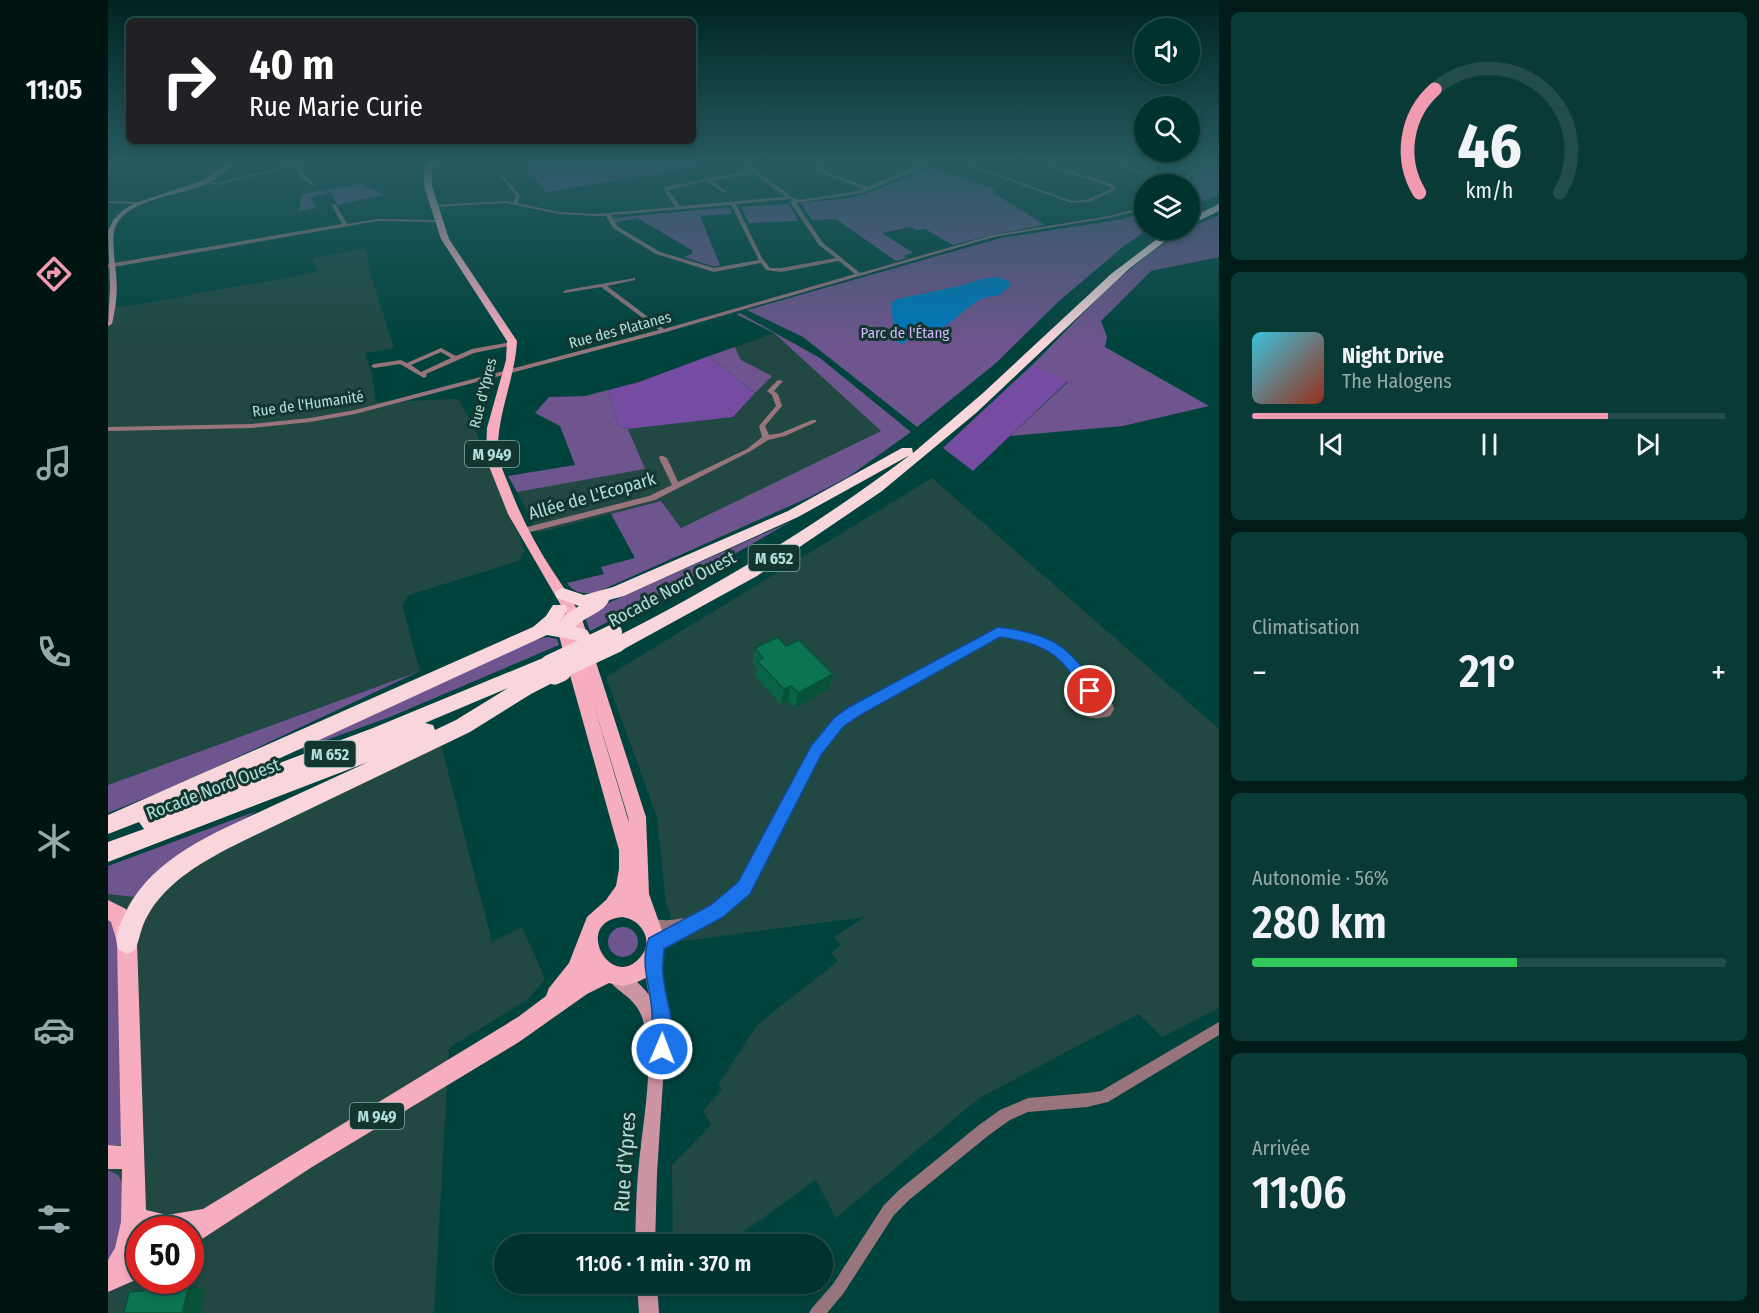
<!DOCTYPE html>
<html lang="fr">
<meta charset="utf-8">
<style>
:root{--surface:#00322e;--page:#0a3a36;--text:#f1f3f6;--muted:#95aaaa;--line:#224d4a;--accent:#f29ab0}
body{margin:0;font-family:"Fira Sans Condensed",sans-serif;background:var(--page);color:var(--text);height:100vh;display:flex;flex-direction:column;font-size:22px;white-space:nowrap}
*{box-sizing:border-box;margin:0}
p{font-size:20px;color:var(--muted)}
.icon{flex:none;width:33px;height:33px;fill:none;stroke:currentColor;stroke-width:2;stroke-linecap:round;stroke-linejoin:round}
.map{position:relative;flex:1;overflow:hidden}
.sheet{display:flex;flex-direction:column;gap:12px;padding:12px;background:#001c19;width:540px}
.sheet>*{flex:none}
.guide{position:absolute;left:18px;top:18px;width:570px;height:126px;border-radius:9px;box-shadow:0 3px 9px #0003,0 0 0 2px var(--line);background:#202124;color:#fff;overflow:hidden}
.controls{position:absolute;left:1026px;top:18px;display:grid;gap:12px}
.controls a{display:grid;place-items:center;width:66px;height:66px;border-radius:50%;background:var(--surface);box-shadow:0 3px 9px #0003,0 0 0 2px var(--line);font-size:30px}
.speed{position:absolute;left:18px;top:1216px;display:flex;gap:12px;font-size:30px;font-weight:700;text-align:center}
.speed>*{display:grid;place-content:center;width:78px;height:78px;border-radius:50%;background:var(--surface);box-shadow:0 3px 9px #0003,0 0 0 2px var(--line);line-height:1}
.speed .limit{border:9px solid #d22;background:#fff;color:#111}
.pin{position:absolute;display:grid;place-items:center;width:51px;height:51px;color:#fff;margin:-26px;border:3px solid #fff;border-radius:50%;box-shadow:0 2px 6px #0007}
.me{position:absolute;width:66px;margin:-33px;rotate:1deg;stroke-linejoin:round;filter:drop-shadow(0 0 4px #0008)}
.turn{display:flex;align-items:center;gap:21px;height:126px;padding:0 24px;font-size:27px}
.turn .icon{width:78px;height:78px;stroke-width:2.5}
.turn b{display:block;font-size:42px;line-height:51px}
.big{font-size:45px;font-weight:600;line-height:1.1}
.sheet .widget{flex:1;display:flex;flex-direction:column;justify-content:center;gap:9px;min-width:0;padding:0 21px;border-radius:9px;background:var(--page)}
.sheet .dial{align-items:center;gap:0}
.dial svg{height:156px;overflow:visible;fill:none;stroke:var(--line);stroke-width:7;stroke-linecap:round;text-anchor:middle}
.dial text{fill:var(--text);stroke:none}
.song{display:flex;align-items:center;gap:18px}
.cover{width:72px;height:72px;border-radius:9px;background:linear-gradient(135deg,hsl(190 70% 55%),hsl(10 70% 35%))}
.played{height:6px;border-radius:3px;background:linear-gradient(90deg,var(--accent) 75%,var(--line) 75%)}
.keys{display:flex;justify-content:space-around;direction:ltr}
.heat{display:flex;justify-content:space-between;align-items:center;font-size:33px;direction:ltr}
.charge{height:9px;border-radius:4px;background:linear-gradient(90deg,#34c759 56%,var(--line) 0)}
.trip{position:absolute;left:386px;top:1234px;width:339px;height:60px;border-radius:30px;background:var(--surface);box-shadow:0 3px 9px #0003,0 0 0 2px var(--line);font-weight:600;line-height:60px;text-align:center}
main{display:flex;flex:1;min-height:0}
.tab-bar{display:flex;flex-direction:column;width:108px;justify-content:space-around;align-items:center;background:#001412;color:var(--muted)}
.tab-bar .icon{width:42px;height:42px}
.tab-bar .current{color:var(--accent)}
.tab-bar b{font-size:27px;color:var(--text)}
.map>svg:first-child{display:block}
.built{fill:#214842;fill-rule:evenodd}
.green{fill:#6e558d}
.forest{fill:#754ca2}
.water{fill:#0079bc}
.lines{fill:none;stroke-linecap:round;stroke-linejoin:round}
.street{fill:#98747c;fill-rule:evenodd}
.secondary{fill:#cd94a1;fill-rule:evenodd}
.primary{fill:#f6adbe;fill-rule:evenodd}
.highway{fill:#f9d5dc;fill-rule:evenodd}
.highway-bridge-far1{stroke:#f9d5dc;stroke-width:16}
.highway-bridge{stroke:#f9d5dc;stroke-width:21}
.wall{fill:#096447}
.shaded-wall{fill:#085139}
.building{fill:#0b7452;stroke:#085139;stroke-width:1.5}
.route{fill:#1a73e8;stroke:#114b97;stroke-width:1.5}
.labels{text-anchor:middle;stroke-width:6;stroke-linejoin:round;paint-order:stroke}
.far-street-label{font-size:15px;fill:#afe0d8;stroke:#133631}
.far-park-label{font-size:15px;fill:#d4b7fc;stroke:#133631}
.shield{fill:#133631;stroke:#80ada6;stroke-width:1.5}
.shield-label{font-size:16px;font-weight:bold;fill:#afe0d8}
.street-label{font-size:18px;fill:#afe0d8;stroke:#133631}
.near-street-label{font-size:21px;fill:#afe0d8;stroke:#133631}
</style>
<main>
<nav class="tab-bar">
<b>11:05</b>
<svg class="icon current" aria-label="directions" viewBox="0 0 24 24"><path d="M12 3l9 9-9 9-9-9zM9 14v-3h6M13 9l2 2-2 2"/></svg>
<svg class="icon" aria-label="music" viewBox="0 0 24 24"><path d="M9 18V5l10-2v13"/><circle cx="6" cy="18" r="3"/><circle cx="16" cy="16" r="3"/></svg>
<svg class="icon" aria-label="phone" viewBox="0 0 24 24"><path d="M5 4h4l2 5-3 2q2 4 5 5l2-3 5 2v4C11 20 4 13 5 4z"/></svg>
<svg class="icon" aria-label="climate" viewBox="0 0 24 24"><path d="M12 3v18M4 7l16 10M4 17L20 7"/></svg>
<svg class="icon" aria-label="car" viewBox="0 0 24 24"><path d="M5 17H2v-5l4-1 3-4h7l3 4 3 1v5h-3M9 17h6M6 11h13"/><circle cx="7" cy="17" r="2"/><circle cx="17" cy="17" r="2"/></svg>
<svg class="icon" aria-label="filters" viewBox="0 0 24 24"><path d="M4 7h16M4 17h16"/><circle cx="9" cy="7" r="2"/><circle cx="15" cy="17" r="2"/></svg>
</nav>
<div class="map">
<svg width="1111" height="1313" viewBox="0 0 1111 1313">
<rect width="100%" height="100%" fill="#00433d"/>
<g class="built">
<polygon points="258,249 262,272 286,348 257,353 264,375 268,402 350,399 365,425 417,551 410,561 301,595 294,605 312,671 0,785 0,304 16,307 209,272 204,258"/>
<polygon points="666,333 773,431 573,528 553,501 430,533 409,492 536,469 520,429 625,417 663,376 633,360 627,347"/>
<polygon points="824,478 1111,729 1111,1008 1054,1037 1031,1014 871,1098 728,1218 708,1180 617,1245 565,1245 564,1165 603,1125 595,1111 614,1089 610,1085 649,1025 730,961 723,953 733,945 726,937 757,917 568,942 562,913 558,904 549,817 498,677"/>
<path d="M 333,745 L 384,942 L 414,927 L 437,979 L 420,999 L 341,1048 L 326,1313 L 0,1313 L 0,886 ZM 32,1230 L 82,1230 L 82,1281 L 32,1281 Z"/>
</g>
<g class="green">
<path d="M 1111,161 L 1111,194 L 1082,208 C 1081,183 1084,168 1111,161 Z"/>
<polygon points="826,168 888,189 884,192 937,225 888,234 845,245 817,229 808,230 802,227 774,233 805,253 795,256 799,258 788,261 728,219 704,220 693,203 748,197"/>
<polygon points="253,184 276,195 229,205 223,192 203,198 208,208 191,211 193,194"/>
<polygon points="681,204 690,221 641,223 633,207"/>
<polygon points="621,207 624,214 592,216 612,265 607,267 576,257 584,254 584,250 529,218 507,223 505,218"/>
<polygon points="1036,212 1036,230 1040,230 1017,245 950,302 888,363 809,427 695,337 639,310 893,238 1015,219"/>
<path d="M 1111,215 L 1111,257 L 1043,271 L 993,321 L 999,337 L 997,347 L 1101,406 L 1015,426 L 902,436 L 960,382 L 924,365 C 968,322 1010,272 1063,239 C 1078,229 1094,222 1111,215 Z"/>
<path d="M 632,313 L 712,358 L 803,432 L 740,477 L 702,497 L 487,593 C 476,594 466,593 459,583 L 496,574 L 493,567 L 527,558 L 503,514 L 553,501 L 573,528 L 773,431 L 666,333 L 628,314 Z"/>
<polygon points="627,347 633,360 664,376 647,393 601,356"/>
<polygon points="500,390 510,426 520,429 537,469 409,492 400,476 467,465 452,426 427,413 441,397 477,396"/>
<polygon points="682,522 576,583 482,631 478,620 481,616 498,604"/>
<polygon points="439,637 449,639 451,645 282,717 152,764 427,640"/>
<polygon points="312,671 72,784 0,813 0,785"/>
<polygon points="149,811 115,831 27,897 0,894 0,866"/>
<polygon points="0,916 9,928 14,1145 0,1145"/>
<circle cx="515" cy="942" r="15"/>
<polygon points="0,1170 10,1175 14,1183 14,1235 0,1262"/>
</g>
<g class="forest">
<polygon points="411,160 520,160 526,163 539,160 615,160 618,162 438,192"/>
<polygon points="601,356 647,393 625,417 520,429 510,426 500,390 531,382"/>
<polygon points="924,365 960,381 865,471 835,448"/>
</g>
<polygon class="water" points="890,277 900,281 903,285 891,295 875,298 865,304 836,327 808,336 794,344 787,341 783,303 789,299 851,286 878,278"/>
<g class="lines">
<g class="street">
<polygon points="19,160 29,160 0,166 0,164"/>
<polygon points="203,160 211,160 192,165 197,176 207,185 205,186 193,178 188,166 109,185 96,182 98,181 109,183"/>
<path d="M 710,160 L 716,160 L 709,163 L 715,170 L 759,187 C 782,178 816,160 841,160 L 804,172 L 754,193 L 688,203 L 715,243 L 752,273 L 885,235 L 1001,216 L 1036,207 L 1036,209 L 1001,218 L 886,237 L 558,332 L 247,414 L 202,422 L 144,428 L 0,431 L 0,427 L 144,424 L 202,418 L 247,410 L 551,330 L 493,287 L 456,293 L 455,292 L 458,290 L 527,278 L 527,280 L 499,286 L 556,329 L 747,274 L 731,261 L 673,272 L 658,270 L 653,263 L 606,272 L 548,254 L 505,228 L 498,216 L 488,216 L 451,214 L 397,203 L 326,207 L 324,206 L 326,205 L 397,201 L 405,202 L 408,196 L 393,176 L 395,175 L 412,196 L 409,203 L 451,212 L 488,214 L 567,207 L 556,190 L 557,187 L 641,171 L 631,163 L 632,161 L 648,170 L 684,197 L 690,200 L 751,191 L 756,189 L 711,172 L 704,163 ZM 644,173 L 678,197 L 572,206 L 560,190 L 599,181 L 616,193 L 618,191 L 603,181 ZM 682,199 L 685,200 L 682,202 L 711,245 L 728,258 L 673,268 L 662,268 L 654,258 L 628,204 ZM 623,205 L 651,260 L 606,268 L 552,252 L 509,226 L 503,215 Z"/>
<polygon points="843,160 850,160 964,201 978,200 1004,189 1000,186 921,160 928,160 1004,184 1009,189 981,202 964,203"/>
<polygon points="990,160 997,160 1052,178 1048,179"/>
<polygon points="1102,160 1108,160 1088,171 1076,184 1072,184 1084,169"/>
<polygon points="0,201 30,202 32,203 30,204 0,203"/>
<polygon points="226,204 228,205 239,224 269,219 330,220 332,221 330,222 269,221 0,268 0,264 234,224 224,205"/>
<path d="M 404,342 L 406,343 L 406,345 L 366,353 L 318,374 L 319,376 L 316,378 L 292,364 L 266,368 L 263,366 L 266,364 L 293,360 L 299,363 L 333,348 L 348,356 L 364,349 ZM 333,352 L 343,358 L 313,372 L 303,365 Z"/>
<polygon points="670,380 675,381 666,391 670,394 674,406 657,426 661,435 673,433 704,420 708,420 708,422 677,436 660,440 643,451 547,500 415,534 411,531 415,528 541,496 564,485 551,458 552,456 555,456 559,458 570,482 639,449 654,437 651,426 668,406 664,395 659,391"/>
<path d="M 890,629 L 921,633 L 946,645 L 973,666 L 985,688 C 996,692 1003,697 1006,709 L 1002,716 C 982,721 974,718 963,700 L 968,691 L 976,689 L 967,670 L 940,649 L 919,639 L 891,635 L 749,714 L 727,731 L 716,745 L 640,892 L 613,915 L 552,948 L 548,950 L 544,948 L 542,944 L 544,940 L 560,931 L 539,928 L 537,924 L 539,920 C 547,918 553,921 561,920 C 569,920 575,917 583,919 L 605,907 L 632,884 L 710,739 L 721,725 L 743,708 ZM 982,695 L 994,702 L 996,710 C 984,711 979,710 973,700 L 974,697 Z"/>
<polygon points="1111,1022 1111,1035 1000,1102 979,1107 920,1112 902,1120 881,1135 801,1200 786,1215 735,1294 719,1313 701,1313 704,1308 725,1284 776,1205 791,1190 871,1125 892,1110 920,1098 979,1093 993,1091"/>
</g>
<g class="secondary">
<path d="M 123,160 L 130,160 C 120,170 109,179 96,185 C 71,196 13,199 6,232 C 4,245 7,261 8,274 C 10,291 8,307 4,324 L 0,326 L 2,287 L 0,231 L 5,220 L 14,211 L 25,204 L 96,180 Z"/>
<path d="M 546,949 L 552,951 C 555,961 553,970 554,980 C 556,1008 571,1037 559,1065 L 556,1066 L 549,1173 L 547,1245 L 527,1245 C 528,1218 528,1190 531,1163 C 535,1118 548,1060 534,1017 C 526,995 505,991 499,976 L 501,970 L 507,968 C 520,973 532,983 541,995 C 538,981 535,964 540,951 Z"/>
<polygon points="529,1284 549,1284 551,1313 531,1313"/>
</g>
<path class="primary" d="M 321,160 L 328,160 L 324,173 L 324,186 L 341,239 L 409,341 C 407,378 390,412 390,448 C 390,462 397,475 402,488 C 413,517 428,546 446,573 C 456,588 466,602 474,619 L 538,817 L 541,894 L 557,939 L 556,952 L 549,968 L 540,977 L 527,983 L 514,986 L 501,983 L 479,994 L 411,1042 L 204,1167 L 91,1241 L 82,1244 L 82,1230 L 32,1230 L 30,1254 L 32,1253 L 32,1278 L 0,1292 L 0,1260 L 7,1248 L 13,1222 L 14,1169 L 0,1169 L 0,1145 L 13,1146 L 9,942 L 3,922 L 0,920 L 0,900 L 18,909 L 29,942 L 38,1210 L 59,1215 L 95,1209 L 410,1017 L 438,996 L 441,988 L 461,963 L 479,917 L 498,900 L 508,886 L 511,869 L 511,850 L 446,618 L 448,614 L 458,614 L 400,514 L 381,466 L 378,452 L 379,428 L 398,360 L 399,341 L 333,239 L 316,186 L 316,173 ZM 485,702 L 520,817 L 521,823 ZM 514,917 C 532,919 546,939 534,955 C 504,995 463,922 514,917 Z"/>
<g class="highway">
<polygon points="1111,204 1111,211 1082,225 1082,218"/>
<path d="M 1061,230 L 1072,230 L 1022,268 L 868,413 L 774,491 L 649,576 L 516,649 L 510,651 L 504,649 L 501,644 L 504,639 C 609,586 708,526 802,455 L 690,517 L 516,596 L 501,600 C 497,612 476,617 467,627 L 479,630 L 482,635 L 479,640 L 473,641 L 439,635 L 118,783 L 265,728 L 435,658 L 441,656 L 447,658 L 450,663 L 448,667 L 452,669 L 455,674 L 452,679 L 423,694 L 362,732 L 131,843 C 97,860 59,881 40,915 C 33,926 32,939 27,950 L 19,954 L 11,950 C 6,940 9,930 14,920 C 39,859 105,834 160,808 C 193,793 227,777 260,762 L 0,862 L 0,842 L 36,829 L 31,822 L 0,834 L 0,815 L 425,627 L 438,616 L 445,605 L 457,605 L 460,609 L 451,623 L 460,613 L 471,606 L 449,598 L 447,594 L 449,590 L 455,588 L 476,595 L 505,587 L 680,511 L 794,448 L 804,448 L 805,453 L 875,393 L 1003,274 ZM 400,688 L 348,720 L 327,730 L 325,725 L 317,723 Z"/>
</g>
<g class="highway-bridge-far1">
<polyline points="441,663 506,632"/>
<polyline points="450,672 510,644"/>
</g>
<polyline class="highway-bridge" points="446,674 453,671"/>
</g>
<g class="wall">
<polygon points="1029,160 1071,160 1053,167"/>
<polygon points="647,648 725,674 721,689 687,708 680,701 673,704 647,676 649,668 645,664"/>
</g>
<g class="shaded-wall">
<polygon points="1056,160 1071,160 1053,167"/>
<polygon points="725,674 721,689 687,708 690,693"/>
<polygon points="683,686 680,701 673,704 676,689"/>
<polygon points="81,1286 97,1289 92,1313 74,1313"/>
</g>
<g class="building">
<polygon points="670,637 678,646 691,640 725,674 690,693 683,686 676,689 649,661 655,658 647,648"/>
<polygon points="81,1286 74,1313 16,1313 21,1292"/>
</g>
<linearGradient id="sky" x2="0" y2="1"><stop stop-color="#002522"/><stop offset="0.47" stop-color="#265b62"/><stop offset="1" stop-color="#265b62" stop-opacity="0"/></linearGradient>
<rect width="1111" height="344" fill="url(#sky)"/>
<path class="route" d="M 890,627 C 941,633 965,646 989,691 L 987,695 L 977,695 C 955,656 938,643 892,637 L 751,716 L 736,726 L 713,755 L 642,894 L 615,917 L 556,949 C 556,957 554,965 555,973 C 556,1000 572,1029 561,1056 L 554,1059 L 547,1056 C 542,1043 545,1027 544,1013 C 543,987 531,964 541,938 L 603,905 L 630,882 L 703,746 L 726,718 L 741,707 Z"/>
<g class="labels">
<g class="far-street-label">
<text transform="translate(512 330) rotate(-15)" y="5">Rue des Platanes</text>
<text transform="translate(375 393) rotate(-76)" y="5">Rue d'Ypres</text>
<text transform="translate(200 404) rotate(-8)" y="5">Rue de l'Humanité</text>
</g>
<g class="far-park-label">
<text x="797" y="338">Parc de l'Étang</text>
</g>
<g class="shield">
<rect x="357" y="441" width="54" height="26" rx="4.5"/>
<rect x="640.5" y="545" width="51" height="26" rx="4.5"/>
<rect x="196.5" y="741" width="51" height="26" rx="4.5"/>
<rect x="242" y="1103" width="54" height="26" rx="4.5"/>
</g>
<g class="shield-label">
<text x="384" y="460">M 949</text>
<text x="666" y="564">M 652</text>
<text x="222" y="760">M 652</text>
<text x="269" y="1122">M 949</text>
</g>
<g class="street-label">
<text transform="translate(484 496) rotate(-16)" y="6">Allée de L'Ecopark</text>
<text transform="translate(564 589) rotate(-28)" y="6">Rocade Nord Ouest</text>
<text transform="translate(105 789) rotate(-21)" y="6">Rocade Nord Ouest</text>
</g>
<g class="near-street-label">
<text transform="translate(517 1162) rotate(-86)" y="7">Rue d'Ypres</text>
</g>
</g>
</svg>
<div class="controls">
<a><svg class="icon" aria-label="sound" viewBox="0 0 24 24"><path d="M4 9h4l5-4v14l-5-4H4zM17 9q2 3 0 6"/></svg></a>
<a><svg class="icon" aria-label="search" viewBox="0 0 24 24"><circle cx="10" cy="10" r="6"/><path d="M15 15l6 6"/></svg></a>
<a><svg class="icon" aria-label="layers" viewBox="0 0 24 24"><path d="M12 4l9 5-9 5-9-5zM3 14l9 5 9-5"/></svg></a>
</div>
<div class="speed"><div class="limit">50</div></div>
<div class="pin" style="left:982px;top:691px;background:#d93025"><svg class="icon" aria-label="arrive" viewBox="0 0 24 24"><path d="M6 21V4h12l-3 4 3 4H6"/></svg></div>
<svg class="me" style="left:554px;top:1049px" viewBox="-20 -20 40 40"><circle r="17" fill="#1a73e8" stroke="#fff" stroke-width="3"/><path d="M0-11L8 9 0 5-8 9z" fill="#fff"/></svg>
<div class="trip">11:06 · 1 min · 370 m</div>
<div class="guide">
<div class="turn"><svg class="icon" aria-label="right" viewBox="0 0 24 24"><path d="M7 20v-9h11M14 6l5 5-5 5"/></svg><div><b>40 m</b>Rue Marie Curie</div></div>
</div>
</div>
<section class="sheet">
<div class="widget dial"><svg viewBox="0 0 100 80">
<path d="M14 69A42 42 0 1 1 86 69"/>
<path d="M14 69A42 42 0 0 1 22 16" stroke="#f29ab0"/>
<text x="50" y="56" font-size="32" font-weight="700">46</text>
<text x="50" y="72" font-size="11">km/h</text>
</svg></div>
<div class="widget">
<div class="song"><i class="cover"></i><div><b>Night Drive</b><p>The Halogens</p></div></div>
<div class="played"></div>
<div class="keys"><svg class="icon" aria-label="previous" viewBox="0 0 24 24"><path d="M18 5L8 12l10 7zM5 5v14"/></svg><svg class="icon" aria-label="pause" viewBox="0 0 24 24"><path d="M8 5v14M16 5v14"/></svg><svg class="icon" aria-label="next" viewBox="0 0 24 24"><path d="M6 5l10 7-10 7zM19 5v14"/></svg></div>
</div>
<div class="widget"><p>Climatisation</p>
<div class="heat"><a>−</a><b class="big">21°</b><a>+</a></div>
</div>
<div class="widget"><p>Autonomie · 56%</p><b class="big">280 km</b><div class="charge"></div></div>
<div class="widget"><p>Arrivée</p><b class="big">11:06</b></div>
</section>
</main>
